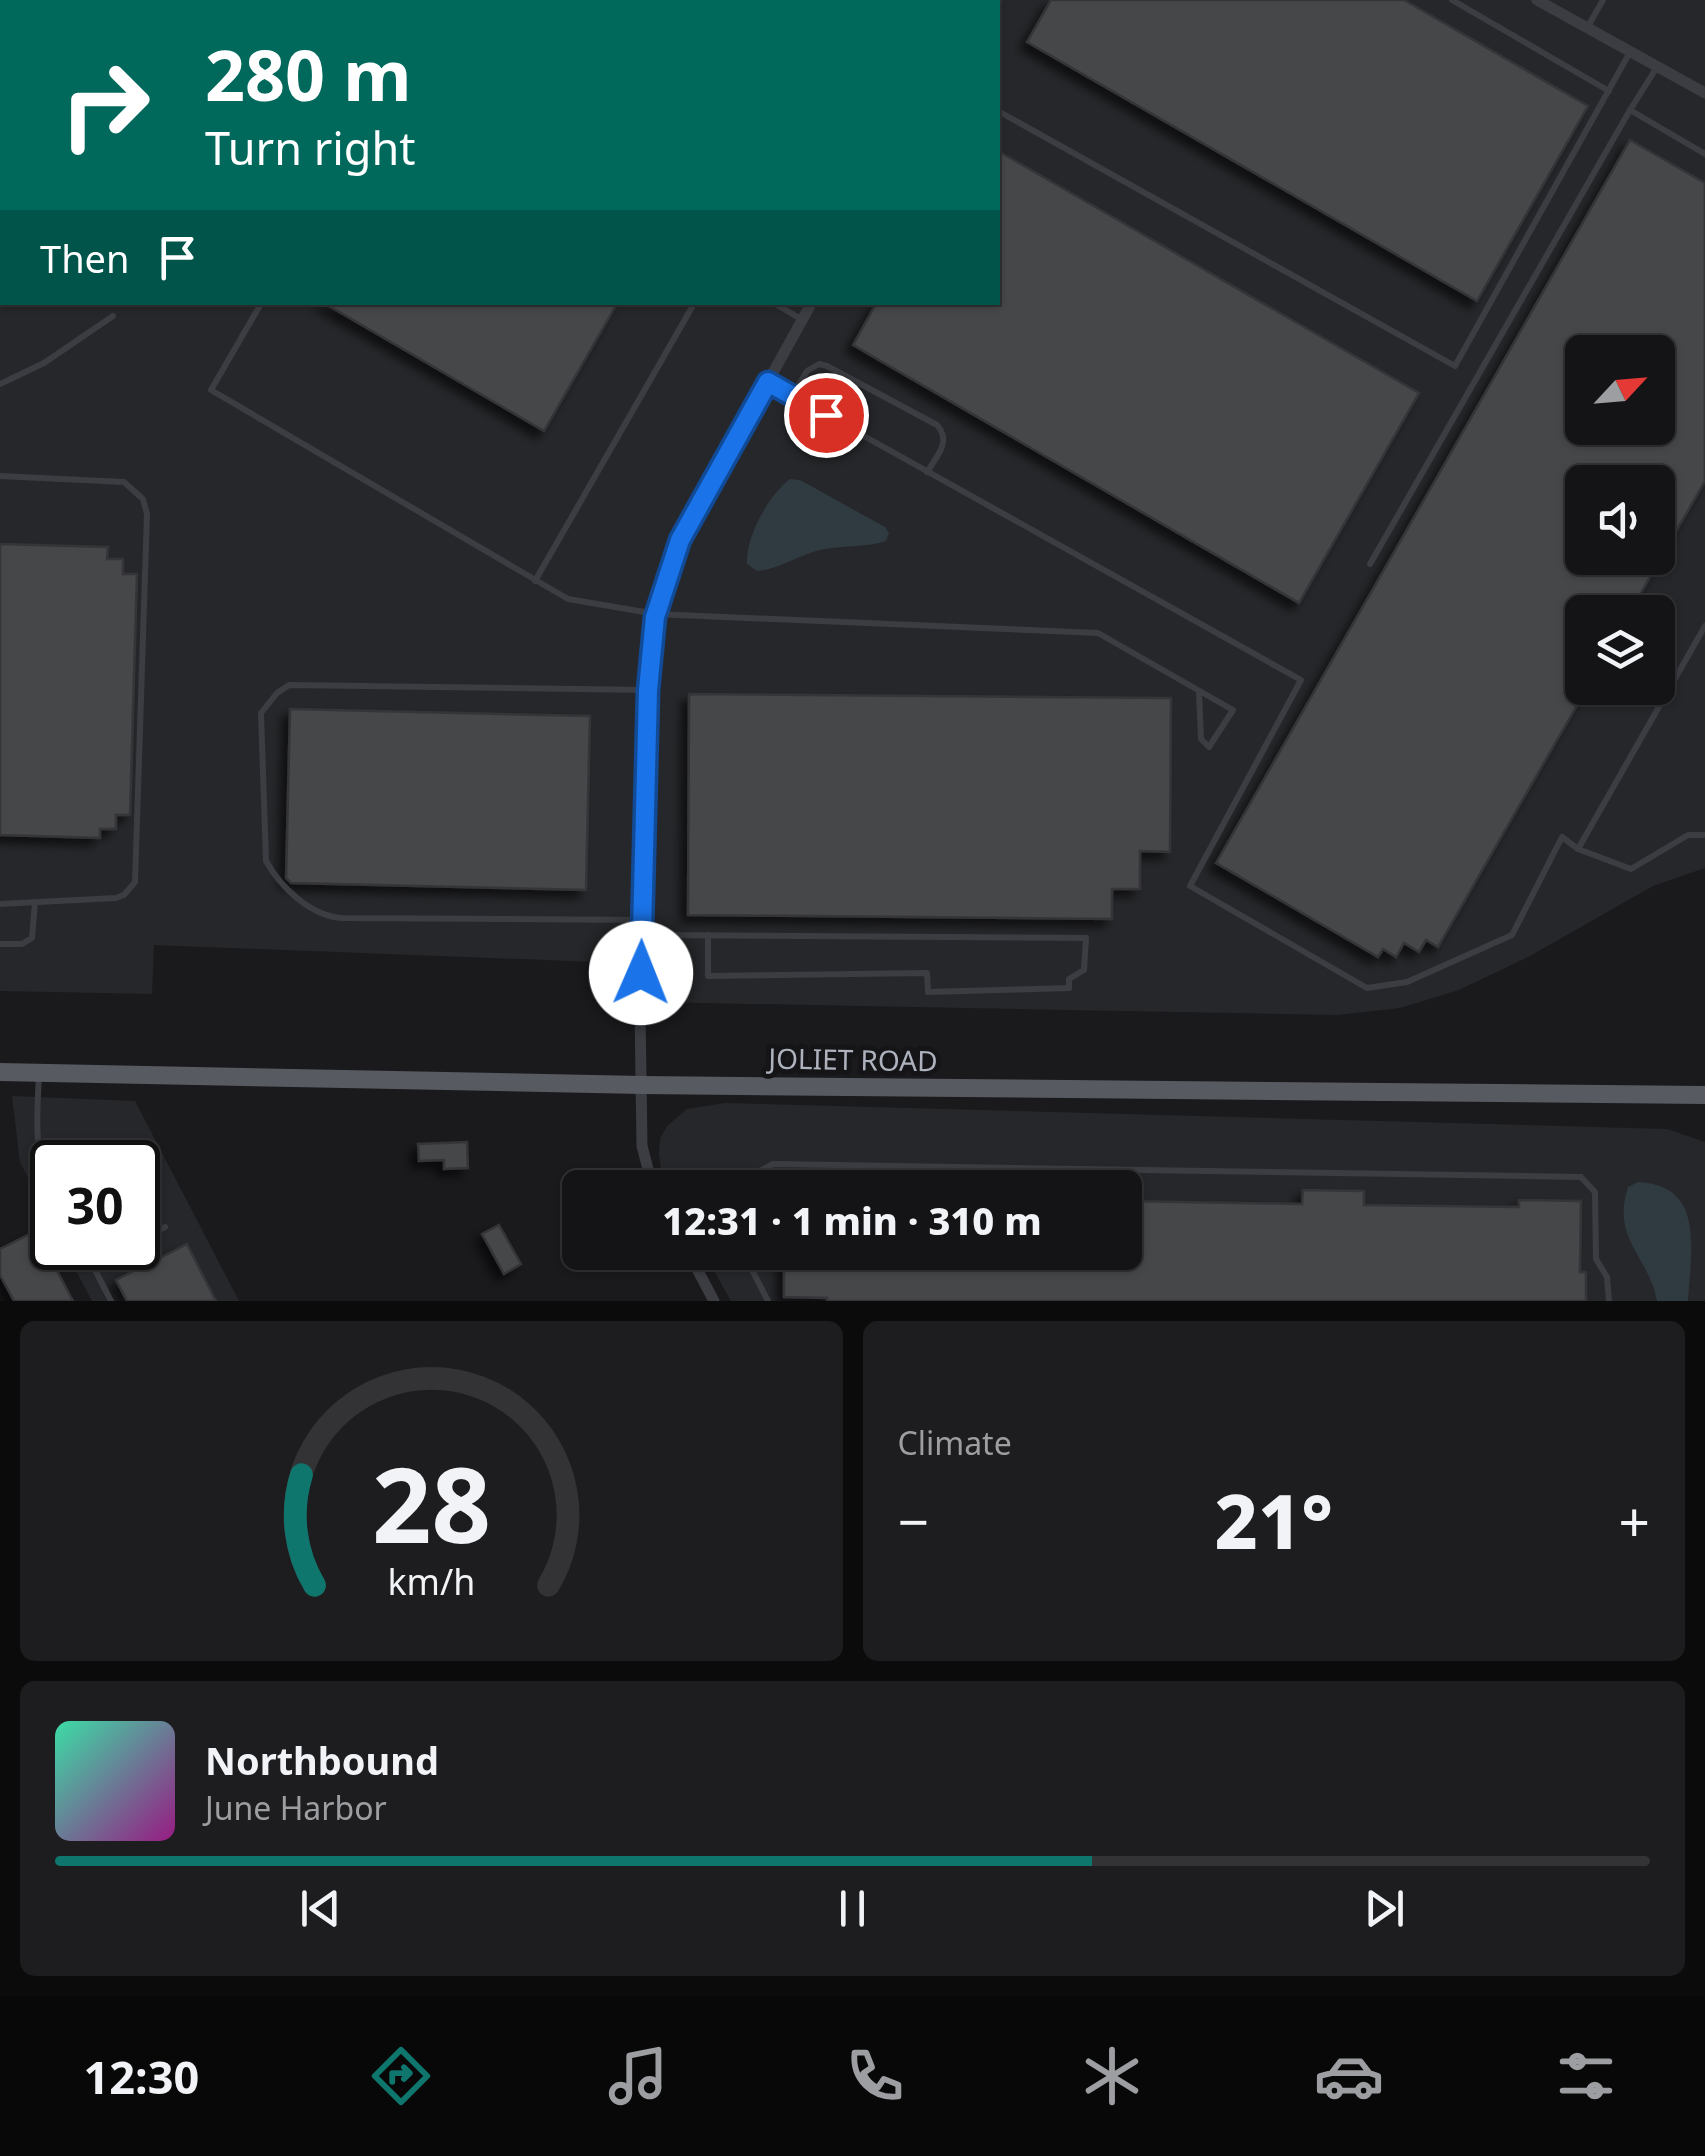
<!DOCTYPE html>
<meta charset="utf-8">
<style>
:root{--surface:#141416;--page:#1d1d1f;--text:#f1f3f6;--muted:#9d9ea1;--line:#333335;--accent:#0f766e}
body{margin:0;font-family:"Noto Sans",sans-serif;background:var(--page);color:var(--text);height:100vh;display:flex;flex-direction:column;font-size:38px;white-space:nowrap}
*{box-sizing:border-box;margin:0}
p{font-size:32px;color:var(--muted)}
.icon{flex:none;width:55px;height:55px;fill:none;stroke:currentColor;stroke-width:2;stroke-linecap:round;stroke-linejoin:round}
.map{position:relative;height:1301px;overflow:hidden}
.side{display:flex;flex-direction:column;gap:20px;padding:20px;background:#0b0b0c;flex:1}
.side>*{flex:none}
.guide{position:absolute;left:0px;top:0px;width:1000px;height:305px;box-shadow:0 2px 8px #0004,0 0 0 2px var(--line);background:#00695c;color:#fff;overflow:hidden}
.needle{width:65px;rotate:64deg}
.controls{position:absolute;left:1565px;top:335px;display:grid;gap:20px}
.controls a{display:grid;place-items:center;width:110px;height:110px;border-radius:15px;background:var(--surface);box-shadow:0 2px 8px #0004,0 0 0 2px var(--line);font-size:50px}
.speed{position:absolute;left:30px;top:1140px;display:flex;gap:20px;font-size:50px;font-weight:700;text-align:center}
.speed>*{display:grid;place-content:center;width:130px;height:130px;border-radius:50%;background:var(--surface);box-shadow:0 2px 8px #0004,0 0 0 2px var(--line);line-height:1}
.speed .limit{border:5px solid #111;border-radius:15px;background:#fff;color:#111}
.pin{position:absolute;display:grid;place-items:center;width:85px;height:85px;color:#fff;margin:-42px;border:5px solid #fff;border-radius:50%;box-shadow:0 2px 10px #0007}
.me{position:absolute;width:110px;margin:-55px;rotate:1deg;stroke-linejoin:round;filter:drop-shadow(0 0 8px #0008)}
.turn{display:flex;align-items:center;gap:35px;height:210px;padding:0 40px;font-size:45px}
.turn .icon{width:130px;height:130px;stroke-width:2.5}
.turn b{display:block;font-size:70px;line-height:85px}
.then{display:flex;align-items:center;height:95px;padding:0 40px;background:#0003;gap:20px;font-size:38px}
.big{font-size:75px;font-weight:800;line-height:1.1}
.side .widget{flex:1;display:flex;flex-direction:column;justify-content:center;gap:15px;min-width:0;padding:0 35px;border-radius:15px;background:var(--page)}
.side .dial{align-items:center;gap:0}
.dial svg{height:260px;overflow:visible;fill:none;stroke:var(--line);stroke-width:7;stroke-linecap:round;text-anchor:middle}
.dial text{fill:var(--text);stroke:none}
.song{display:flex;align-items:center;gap:30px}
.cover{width:120px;height:120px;border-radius:15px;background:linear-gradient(135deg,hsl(160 70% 55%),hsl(310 70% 35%))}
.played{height:10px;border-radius:5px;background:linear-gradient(90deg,var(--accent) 65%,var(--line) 65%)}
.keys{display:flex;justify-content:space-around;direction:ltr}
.heat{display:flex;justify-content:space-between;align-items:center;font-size:55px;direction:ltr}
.side .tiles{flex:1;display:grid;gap:20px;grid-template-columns:1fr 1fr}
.widget:last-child{grid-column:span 2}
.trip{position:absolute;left:562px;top:1170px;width:580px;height:100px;border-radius:15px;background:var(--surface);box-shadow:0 2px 8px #0004,0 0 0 2px var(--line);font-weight:800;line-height:100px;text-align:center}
.dock{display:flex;height:160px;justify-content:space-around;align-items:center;background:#080809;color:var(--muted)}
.dock .icon{width:70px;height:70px}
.dock .selected{color:var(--accent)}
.dock b{font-size:45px;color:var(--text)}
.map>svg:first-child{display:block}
.built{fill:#26272a;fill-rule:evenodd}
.water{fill:#303a41}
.building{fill:#44464a;stroke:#343539;stroke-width:2.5;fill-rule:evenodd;filter:url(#shadow)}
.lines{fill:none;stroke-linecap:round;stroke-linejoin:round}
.service{stroke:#3b3d42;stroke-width:6}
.minor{stroke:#3b3d42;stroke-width:11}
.primary{stroke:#575a61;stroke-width:18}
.route-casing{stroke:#114b97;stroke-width:25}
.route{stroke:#1a73e8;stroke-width:18}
.labels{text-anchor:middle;stroke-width:10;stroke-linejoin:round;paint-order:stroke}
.street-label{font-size:28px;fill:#adb2bc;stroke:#151518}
</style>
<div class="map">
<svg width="1705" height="1301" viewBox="0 0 1705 1301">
<defs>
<filter id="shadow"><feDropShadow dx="-7" dy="7" stdDeviation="5" flood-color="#0009"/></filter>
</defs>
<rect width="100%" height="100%" fill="#1a1a1d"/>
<g class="built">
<path d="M 0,0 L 1705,0 L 1705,868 L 1653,886 L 1530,956 L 1459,990 L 1400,1008 L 1337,1015 L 651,1002 L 650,964 L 154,945 L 152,994 L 0,991 ZM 2,2 L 998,2 L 998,302 L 2,302 ZM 1582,352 L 1658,352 L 1658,428 L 1582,428 ZM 1582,482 L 1658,482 L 1658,558 L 1582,558 ZM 1582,612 L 1658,612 L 1658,688 L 1582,688 Z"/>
<polygon points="12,1096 135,1101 239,1301 92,1301 64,1248 138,1248 138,1162 52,1162 52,1225 20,1162"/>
<polygon points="725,1103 1667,1129 1705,1142 1705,1301 731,1301 704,1253 1125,1252 1125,1188 668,1187 662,1176 659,1154 660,1139 667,1126 687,1109"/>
</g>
<g class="water">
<path d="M 790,479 L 800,480 L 885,527 L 889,533 L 886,541 C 865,548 842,545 820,550 C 797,556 780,569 757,571 L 747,564 C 745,538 769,494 790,479 Z"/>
<path d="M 1638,1182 C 1705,1185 1691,1249 1688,1301 L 1657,1301 C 1649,1256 1611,1240 1628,1187 Z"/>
</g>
<g class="building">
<polygon points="1051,0 1404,0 1588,106 1477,301 1027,42"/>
<path d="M 1630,140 L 1705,183 L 1705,481 L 1630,612 L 1582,612 L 1582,688 L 1587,688 L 1438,947 L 1426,940 L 1419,952 L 1404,943 L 1396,957 L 1383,949 L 1378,957 L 1216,863 ZM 1582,352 L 1658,352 L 1658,428 L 1582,428 ZM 1582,482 L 1658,482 L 1658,558 L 1582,558 Z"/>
<polygon points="998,151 1419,393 1299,603 853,345 877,302 998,302"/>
<polygon points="322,302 618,302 544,431"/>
<polygon points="0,544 108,547 107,559 123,559 123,574 137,574 130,815 116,815 116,829 100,829 100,838 0,835"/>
<polygon points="689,694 1171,698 1170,852 1140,851 1140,889 1112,889 1112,919 688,915"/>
<polygon points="290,709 590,716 586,890 291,883 286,878"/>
<polygon points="467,1142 468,1168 444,1169 444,1160 419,1161 418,1144"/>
<polygon points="1303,1190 1364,1191 1364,1205 1519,1207 1519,1200 1581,1201 1580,1272 1586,1272 1586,1301 827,1301 827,1298 784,1297 784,1252 1125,1252 1125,1201 1302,1204"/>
<polygon points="499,1225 521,1264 504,1274 482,1234"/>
<polygon points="36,1231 73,1301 14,1301 0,1275 0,1249"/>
<polygon points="187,1244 216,1301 127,1301 116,1280 145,1265 142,1259 153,1254 156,1260"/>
</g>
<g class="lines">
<g class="service">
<polyline points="1452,0 1609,91"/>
<polyline points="363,2 365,0"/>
<polyline points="435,2 436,0"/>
<polyline points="862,2 864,0"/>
<polyline points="913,2 914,0"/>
<polyline points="1587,28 1603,0"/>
<polyline points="1657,67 1630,110 1705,154"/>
<polyline points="998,111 1455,366 1630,52"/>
<polyline points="0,149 2,147"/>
<polyline points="262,302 211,390 568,599 656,614 1098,633 1233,710 1209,747 1201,739 1199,692"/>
<polyline points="772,302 801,319"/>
<polyline points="769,383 1301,680 1190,886 1367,988 1407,982 1512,935 1562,837 1578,849 1631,869 1688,835 1705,835"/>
<polyline points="0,384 44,363 113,316"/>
<path d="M 792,396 L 807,371 L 819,364 L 827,366 L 937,425 C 952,441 937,456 927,472"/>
<polyline points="0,476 124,482 143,499 147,514 135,882 124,895 116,898 0,904"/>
<polyline points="1370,564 1630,110"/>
<polyline points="535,581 695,302"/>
<polyline points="1578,849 1705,626"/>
<path d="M 641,920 L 342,918 C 311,916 281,888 266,861 L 261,713 L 277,693 L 289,685 L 648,690"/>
<polyline points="643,935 1086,938 1084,970 1069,979 1069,988 928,992 927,973 708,976 708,935"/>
<polyline points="0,944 22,944 32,938 35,902"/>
<path d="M 39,1075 C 37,1115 33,1154 52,1190"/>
<polyline points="749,1188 760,1171 773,1164 1581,1177 1595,1192 1596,1259 1607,1277 1609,1301"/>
<polyline points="138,1242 165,1227"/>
<polyline points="83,1248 93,1266 127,1248"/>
<polyline points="749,1252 749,1264 768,1301"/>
<polyline points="93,1266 111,1301"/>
</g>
<g class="minor">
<polyline points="1537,0 1705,93"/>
<polyline points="984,2 986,0"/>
<polyline points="653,1188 642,1146 640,1011 648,690 655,617 680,541 812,302"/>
<polyline points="688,1252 714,1301"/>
</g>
<polyline class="primary" points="0,1072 642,1085 1705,1095"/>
</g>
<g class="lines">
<defs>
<polyline id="route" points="641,973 648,690 655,617 680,540 768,382 826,415"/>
</defs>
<use href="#route" class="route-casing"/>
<use href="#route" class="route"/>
</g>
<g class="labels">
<g class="street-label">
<text transform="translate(853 1060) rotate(1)" y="10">JOLIET ROAD</text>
</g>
</g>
</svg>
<div class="controls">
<a><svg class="needle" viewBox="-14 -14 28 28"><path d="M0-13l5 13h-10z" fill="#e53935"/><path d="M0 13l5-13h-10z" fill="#9d9ea1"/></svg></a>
<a><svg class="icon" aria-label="sound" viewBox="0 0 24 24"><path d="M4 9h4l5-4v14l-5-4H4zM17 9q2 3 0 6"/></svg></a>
<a><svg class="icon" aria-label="layers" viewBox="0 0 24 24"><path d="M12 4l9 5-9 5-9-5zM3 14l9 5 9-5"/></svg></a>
</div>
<div class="speed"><div class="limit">30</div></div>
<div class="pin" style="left:826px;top:415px;background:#d93025"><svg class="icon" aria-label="arrive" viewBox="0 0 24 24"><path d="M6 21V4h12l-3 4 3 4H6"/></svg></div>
<svg class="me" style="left:641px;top:973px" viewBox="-20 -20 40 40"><circle r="19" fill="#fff"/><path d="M0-13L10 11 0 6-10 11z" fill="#1a73e8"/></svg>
<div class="trip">12:31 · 1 min · 310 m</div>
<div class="guide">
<div class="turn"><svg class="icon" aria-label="right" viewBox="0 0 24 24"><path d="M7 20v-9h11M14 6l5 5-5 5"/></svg><div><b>280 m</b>Turn right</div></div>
<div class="then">Then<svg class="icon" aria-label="arrive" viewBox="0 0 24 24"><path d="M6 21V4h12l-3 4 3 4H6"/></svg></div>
</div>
</div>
<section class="side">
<div class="tiles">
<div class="widget dial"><svg viewBox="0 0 100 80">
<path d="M14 69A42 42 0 1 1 86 69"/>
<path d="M14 69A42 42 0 0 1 10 35" stroke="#0f766e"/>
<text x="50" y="56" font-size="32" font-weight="700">28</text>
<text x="50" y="72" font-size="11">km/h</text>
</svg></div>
<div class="widget"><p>Climate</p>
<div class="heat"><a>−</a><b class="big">21°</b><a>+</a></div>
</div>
<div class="widget">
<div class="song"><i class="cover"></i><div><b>Northbound</b><p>June Harbor</p></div></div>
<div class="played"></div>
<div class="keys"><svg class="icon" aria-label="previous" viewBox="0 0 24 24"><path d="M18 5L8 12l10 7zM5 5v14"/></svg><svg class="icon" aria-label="pause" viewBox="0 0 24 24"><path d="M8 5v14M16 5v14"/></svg><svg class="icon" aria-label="next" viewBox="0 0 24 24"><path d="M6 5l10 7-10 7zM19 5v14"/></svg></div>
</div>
</div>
</section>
<nav class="dock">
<b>12:30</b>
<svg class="icon selected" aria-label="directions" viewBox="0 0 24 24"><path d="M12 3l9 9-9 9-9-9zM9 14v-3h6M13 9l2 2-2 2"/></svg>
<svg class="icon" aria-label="music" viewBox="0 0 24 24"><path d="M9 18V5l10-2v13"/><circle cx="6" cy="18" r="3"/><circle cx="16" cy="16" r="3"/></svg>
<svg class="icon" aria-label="phone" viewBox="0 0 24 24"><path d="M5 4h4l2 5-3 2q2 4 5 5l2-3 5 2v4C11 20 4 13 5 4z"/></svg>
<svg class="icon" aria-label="climate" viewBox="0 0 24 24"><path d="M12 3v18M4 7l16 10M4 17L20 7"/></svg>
<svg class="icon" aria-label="car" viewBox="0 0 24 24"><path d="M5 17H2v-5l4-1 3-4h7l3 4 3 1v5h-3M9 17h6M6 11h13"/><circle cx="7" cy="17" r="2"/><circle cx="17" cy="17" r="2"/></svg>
<svg class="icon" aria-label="filters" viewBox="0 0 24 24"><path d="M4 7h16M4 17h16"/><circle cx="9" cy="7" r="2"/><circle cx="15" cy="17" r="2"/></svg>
</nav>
